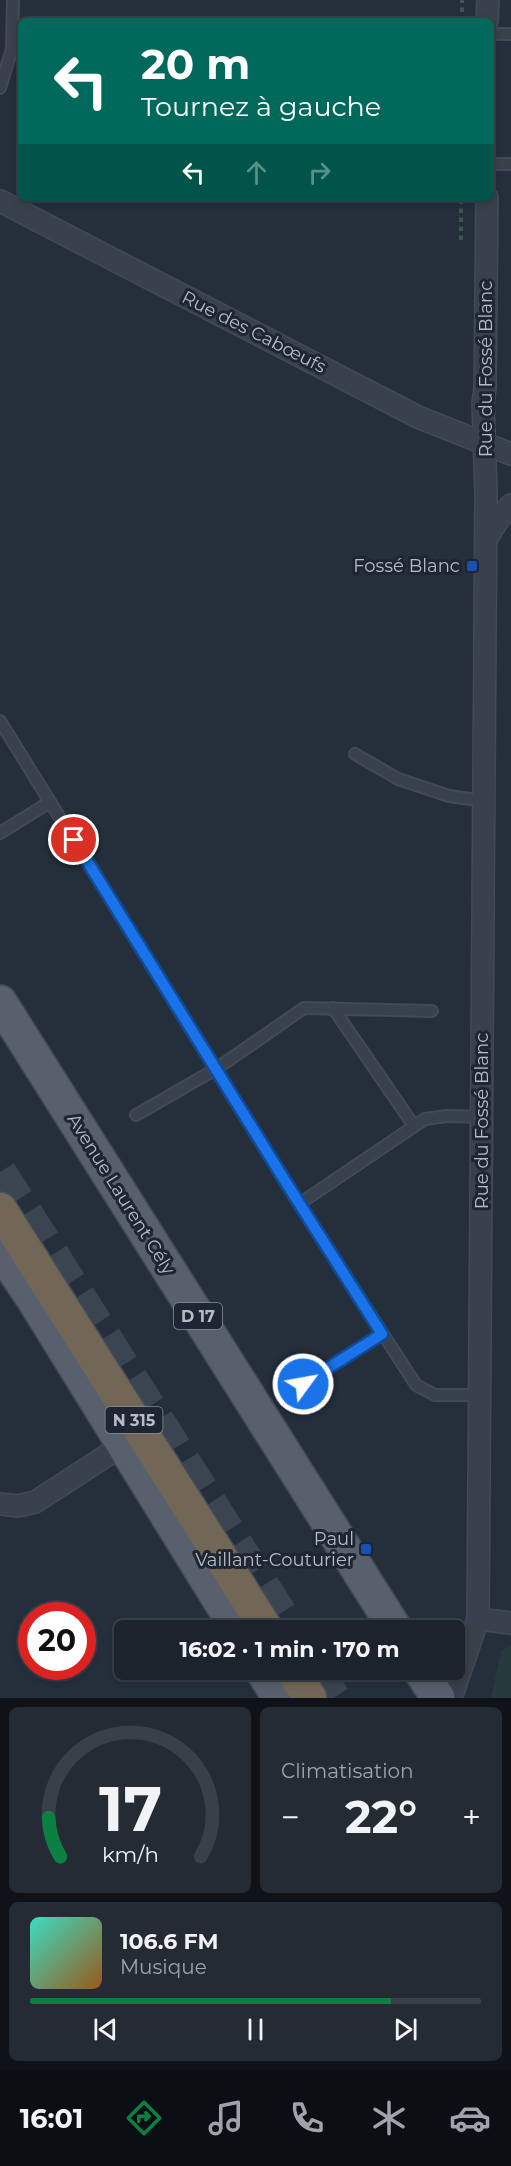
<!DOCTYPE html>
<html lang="fr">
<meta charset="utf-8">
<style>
:root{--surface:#1c232d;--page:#252b35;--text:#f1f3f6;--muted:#a0a4aa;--line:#3a4049;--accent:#0b8043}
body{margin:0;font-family:Montserrat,sans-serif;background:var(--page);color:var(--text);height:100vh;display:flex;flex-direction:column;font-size:22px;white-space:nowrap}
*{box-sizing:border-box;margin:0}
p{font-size:20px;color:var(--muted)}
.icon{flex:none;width:33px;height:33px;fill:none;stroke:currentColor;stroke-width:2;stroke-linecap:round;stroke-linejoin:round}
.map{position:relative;height:1698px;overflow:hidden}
.details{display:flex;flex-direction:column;gap:9px;padding:9px;background:#0f1319;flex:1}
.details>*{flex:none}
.hud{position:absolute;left:18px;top:18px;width:476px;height:183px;border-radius:9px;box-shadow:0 3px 9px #0003,0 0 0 2px var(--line);background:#00695c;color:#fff;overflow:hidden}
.speed{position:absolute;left:18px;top:1602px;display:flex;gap:12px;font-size:30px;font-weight:700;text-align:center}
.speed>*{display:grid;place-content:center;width:78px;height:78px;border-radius:50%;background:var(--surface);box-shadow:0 3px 9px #0003,0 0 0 2px var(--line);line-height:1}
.speed .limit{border:9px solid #d22;background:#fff;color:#111}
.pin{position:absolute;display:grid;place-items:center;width:51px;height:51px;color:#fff;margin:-26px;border:3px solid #fff;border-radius:50%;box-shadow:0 2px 6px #0007}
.me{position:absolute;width:66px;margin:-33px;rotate:58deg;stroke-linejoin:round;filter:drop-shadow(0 0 4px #0008)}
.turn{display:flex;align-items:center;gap:21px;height:126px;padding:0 24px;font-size:27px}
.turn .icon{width:78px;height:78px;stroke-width:2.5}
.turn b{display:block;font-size:42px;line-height:51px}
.lanes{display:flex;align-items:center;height:57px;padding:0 24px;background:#0003;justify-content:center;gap:30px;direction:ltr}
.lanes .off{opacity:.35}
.big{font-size:45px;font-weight:700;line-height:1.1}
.details .tile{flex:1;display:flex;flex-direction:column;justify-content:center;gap:9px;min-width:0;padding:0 21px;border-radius:9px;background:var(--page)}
.details .dial{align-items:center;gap:0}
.dial svg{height:156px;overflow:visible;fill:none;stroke:var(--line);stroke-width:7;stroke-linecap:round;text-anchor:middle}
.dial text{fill:var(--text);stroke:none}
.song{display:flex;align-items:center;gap:18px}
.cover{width:72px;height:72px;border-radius:9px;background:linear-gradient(135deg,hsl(170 70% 55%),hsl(30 70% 35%))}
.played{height:6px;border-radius:3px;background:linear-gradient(90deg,var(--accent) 80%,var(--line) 80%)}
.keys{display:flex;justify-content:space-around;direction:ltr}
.heat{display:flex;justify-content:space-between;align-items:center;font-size:33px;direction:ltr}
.details .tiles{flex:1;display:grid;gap:9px;grid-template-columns:1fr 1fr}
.tile:last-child{grid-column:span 2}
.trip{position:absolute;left:114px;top:1620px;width:351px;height:60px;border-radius:9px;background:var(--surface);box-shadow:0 3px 9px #0003,0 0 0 2px var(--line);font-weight:700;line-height:60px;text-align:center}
.menu{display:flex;height:96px;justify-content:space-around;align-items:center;background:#0b0e12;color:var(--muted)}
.menu .icon{width:42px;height:42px}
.menu .current{color:var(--accent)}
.menu b{font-size:27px;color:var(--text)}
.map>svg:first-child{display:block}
.green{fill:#273a3d}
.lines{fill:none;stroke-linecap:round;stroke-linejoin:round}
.highway-tunnel{stroke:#3b4451;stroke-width:33;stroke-dasharray:33 16;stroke-linecap:butt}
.lane-casing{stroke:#424a55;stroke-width:14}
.street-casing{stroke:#424a55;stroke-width:24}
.primary-casing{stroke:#424a55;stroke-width:36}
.highway-casing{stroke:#444c57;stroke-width:36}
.path{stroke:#405355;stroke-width:4;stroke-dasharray:4.5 4.5;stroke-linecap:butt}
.lane{stroke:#39414c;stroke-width:10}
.street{stroke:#39414c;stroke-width:21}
.primary{stroke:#57606c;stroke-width:33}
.highway{stroke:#726757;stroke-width:33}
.route-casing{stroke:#114b97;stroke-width:15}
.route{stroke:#1a73e8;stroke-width:10}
.transit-dot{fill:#1a4fb4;stroke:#1e2631;stroke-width:2}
.labels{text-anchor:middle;stroke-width:6;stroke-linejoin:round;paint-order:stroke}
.shield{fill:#1e2631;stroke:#888f9a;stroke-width:1.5}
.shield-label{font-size:16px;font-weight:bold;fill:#b5bcc7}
.street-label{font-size:18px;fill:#b5bcc7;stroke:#1e2631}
.poi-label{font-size:18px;fill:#b5bcc7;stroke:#1e2631;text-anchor:end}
</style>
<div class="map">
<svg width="511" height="1698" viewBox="0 0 511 1698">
<rect width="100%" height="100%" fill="#252f3c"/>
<polygon class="green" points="511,1645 511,1698 491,1698 501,1651"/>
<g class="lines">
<g class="highway-tunnel">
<polyline points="0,1172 291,1630"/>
<polyline points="316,1670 334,1698"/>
</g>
<defs>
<g id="lane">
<polyline points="490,34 511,34"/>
<polyline points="0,88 12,49 13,0"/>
<polyline points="490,164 511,164"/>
<polyline points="0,721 299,1204"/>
<polyline points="355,754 398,779 449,796 484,801"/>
<polyline points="0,833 50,802"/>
<polyline points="333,1008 414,1126"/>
<polyline points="136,1115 216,1069 304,1008 432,1011"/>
<polyline points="303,1384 382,1334"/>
<polyline points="480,1395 435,1395 416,1385 299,1204 425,1119 447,1116 482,1117"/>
</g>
<g id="street">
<polyline points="487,21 488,0"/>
<polyline points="0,201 418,417 511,454"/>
<polyline points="486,539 498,520 511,505"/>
<polyline points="0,1504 18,1506 35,1502 123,1445"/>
<polyline points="478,1619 511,1623"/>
<polyline points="451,1698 478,1619 486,493 483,403 485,388 487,198"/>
</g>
<g id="primary">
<polyline points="0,1002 396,1630"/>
<polyline points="0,1250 32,1297 238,1630"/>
<polyline points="262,1670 279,1698"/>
<polyline points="420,1670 438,1698"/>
</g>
<g id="highway">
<polyline points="0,1209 267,1630"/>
<polyline points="292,1670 310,1698"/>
</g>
</defs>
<use href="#lane" class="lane-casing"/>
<use href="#street" class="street-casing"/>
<use href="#primary" class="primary-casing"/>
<use href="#highway" class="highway-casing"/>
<g class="path">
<polyline points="462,21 462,0"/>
<polyline points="461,240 461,198"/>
</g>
<use href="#lane" class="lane"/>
<use href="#street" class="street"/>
<use href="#primary" class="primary"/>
<use href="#highway" class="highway"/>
</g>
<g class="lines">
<defs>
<polyline id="route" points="74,840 287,1184 382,1334 303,1384"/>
</defs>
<use href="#route" class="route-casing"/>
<use href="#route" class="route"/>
</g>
<g class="transit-dot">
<rect x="466" y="560" width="12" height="12" rx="3"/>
<rect x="360" y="1543" width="12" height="12" rx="3"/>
</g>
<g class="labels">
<g class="shield">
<rect x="174" y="1303" width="48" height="26" rx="4.5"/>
<rect x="105.5" y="1407" width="57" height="26" rx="4.5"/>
</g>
<g class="shield-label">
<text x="198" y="1322">D 17</text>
<text x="134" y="1426">N 315</text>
</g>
<g class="street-label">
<text transform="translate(254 332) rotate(27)" y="6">Rue des Cabœufs</text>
<text transform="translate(486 369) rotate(-90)" y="6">Rue du Fossé Blanc</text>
<text transform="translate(482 1121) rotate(-90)" y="6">Rue du Fossé Blanc</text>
<text transform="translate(121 1194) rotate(58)" y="6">Avenue Laurent Cély</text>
</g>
<g class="poi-label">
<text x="460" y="572">Fossé Blanc</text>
<text x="354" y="1545">Paul<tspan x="354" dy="21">Vaillant-Couturier</tspan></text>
</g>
</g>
</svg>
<div class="speed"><div class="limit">20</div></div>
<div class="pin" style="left:74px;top:840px;background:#d93025"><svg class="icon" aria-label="arrive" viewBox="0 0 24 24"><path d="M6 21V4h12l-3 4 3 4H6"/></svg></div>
<svg class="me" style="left:303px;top:1384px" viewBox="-20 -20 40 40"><circle r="17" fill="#1a73e8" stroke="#fff" stroke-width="3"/><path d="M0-11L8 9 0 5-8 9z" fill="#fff"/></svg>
<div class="trip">16:02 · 1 min · 170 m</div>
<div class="hud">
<div class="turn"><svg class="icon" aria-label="left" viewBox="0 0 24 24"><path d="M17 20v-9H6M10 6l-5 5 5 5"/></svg><div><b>20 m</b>Tournez à gauche</div></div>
<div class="lanes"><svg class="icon" aria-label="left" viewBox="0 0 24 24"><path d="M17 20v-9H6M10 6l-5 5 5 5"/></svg><svg class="icon off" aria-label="ahead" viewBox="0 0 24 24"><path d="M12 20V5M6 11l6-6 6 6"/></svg><svg class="icon off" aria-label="right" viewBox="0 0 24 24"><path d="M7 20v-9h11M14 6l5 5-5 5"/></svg></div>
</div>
</div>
<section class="details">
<div class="tiles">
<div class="tile dial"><svg viewBox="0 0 100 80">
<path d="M14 69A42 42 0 1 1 86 69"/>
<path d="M14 69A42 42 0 0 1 8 49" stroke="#0b8043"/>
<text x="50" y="56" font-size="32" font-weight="700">17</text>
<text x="50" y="72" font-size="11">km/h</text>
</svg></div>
<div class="tile"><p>Climatisation</p>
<div class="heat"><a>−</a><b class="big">22°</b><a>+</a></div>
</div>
<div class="tile">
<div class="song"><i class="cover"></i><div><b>106.6 FM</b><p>Musique</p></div></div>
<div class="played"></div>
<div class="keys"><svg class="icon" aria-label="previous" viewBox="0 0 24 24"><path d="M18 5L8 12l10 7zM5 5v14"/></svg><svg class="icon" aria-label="pause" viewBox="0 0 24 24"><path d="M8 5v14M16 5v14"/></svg><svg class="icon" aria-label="next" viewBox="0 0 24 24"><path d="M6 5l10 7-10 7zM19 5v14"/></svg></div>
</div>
</div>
</section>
<nav class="menu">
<b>16:01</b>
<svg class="icon current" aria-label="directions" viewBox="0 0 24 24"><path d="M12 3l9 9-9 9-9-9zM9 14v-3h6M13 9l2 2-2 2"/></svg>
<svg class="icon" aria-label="music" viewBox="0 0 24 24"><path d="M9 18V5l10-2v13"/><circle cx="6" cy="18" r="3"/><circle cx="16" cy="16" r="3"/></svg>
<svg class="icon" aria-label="phone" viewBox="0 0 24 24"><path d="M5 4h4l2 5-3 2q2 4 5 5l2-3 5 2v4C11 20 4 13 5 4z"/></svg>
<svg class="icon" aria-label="climate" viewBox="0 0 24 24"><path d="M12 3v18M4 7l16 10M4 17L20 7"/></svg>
<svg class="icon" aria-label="car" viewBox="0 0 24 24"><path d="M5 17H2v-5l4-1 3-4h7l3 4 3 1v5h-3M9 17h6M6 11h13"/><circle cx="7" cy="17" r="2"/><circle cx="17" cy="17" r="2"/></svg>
</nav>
